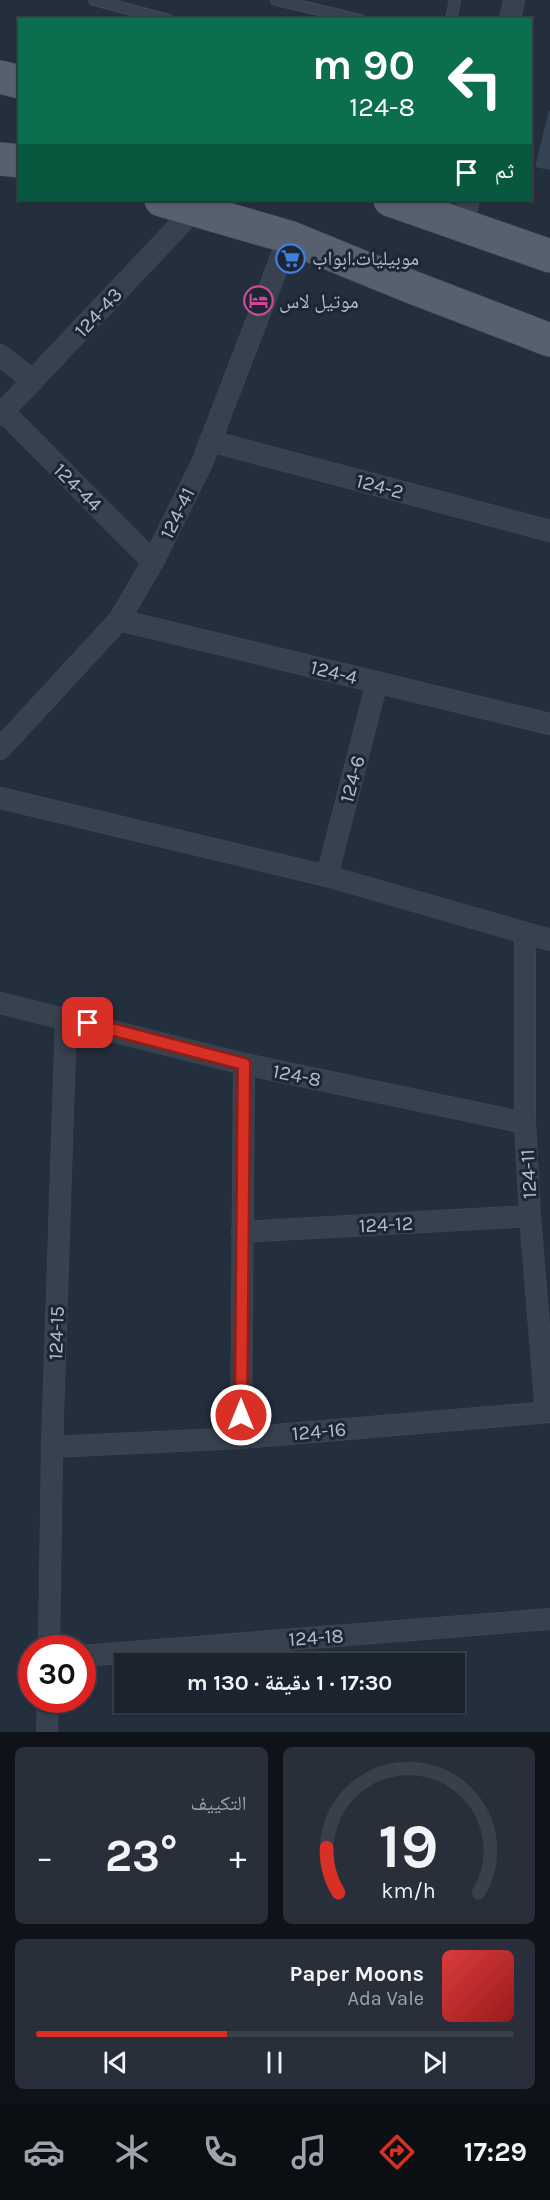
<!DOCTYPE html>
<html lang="ar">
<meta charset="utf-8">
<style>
:root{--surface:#1b232e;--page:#282f3a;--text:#f1f3f6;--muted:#a0a4aa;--line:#39404a;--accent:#d93025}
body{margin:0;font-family:Karla,"Noto Naskh Arabic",sans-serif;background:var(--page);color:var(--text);direction:rtl;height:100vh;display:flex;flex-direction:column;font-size:22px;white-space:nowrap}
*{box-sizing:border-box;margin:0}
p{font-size:20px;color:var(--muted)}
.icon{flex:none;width:33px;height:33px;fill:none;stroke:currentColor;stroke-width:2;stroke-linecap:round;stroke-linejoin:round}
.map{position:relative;height:1732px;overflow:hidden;direction:ltr}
.sheet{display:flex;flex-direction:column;gap:15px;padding:15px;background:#0f1319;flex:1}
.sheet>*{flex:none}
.guide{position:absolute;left:18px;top:18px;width:514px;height:183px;border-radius:0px;box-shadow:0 2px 4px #0004,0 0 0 2px var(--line);direction:rtl;background:#0b6e4f;color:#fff;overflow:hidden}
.speed{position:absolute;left:18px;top:1635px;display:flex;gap:12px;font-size:30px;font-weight:700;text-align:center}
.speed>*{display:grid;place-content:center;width:78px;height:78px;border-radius:50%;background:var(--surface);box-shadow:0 2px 4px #0004,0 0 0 2px var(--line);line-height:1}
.speed .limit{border:9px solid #d22;background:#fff;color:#111}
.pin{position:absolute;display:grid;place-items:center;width:51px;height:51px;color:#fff;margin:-26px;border-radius:12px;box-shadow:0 3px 9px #0006}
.me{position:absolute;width:66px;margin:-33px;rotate:0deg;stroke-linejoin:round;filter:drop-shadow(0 0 4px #0008)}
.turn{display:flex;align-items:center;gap:21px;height:126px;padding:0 18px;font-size:27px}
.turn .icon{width:78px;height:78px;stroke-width:2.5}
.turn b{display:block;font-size:42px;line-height:51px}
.then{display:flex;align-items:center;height:57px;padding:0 18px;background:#0003;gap:12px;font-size:22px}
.big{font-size:45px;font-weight:700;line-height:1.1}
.sheet .card{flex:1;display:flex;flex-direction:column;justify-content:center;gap:9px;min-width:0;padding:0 21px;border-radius:9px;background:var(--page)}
.sheet .dial{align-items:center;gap:0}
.dial svg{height:156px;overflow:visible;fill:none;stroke:var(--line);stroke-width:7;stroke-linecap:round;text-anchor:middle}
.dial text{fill:var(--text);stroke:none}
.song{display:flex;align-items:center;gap:18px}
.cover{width:72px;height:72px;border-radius:9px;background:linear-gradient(135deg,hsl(0 70% 55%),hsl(0 70% 35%))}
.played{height:6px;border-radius:3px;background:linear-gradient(90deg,var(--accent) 40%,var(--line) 40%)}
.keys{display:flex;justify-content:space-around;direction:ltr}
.heat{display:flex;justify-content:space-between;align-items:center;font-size:33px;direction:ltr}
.sheet .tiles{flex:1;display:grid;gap:15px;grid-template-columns:1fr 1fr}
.card:last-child{grid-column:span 2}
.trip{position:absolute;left:114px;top:1653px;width:351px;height:60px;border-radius:0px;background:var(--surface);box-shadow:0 2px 4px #0004,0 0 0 2px var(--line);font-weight:700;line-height:60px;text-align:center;direction:rtl}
.tab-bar{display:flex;height:96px;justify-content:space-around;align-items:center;background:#0b0e12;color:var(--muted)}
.tab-bar .icon{width:42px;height:42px}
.tab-bar .active{color:var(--accent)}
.tab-bar b{font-size:27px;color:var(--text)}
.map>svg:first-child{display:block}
.building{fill:#364354}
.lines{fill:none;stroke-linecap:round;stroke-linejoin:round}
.lane-casing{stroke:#414a57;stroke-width:12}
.street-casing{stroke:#414a57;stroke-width:22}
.primary-casing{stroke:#414a57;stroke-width:34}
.lane{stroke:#38414e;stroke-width:10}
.street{stroke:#38414e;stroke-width:21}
.primary{stroke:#56606e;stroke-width:33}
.route-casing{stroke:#8d1f18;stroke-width:15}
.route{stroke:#d93025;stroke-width:10}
.labels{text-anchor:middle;stroke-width:6;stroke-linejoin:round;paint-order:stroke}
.poi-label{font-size:20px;fill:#b4bcc9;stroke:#1d2633;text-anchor:start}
.street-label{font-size:20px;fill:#b4bcc9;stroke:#1d2633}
</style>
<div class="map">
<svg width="550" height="1732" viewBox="0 0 550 1732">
<rect width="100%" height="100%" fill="#242f3e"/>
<polygon class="building" points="549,111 550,111 550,170 535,167"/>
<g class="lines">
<defs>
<g id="lane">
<polyline points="94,0 169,20"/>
<polyline points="276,0 361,20"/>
<polyline points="451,20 455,0"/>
</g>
<g id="street">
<polyline points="510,20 514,0"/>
<polyline points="463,225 469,200"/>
<polyline points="0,355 33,381"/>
<polyline points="3,411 153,562"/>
<polyline points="0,415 195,209"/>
<polyline points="210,441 550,531"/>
<polyline points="119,620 550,724"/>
<polyline points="0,749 119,620 153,562 202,463 289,237"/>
<polyline points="0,798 327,876 550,940"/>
<polyline points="327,876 377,682"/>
<polyline points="525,935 525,1123 530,1216 546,1412"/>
<polyline points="0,1003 244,1064 525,1123"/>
<polyline points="242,1232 530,1216"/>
<polyline points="241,1438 244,1064"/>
<polyline points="52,1447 241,1438 550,1412"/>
<polyline points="49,1648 52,1447 66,1018"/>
<polyline points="82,1656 550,1619"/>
<polyline points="47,1732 48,1700"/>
</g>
<g id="primary">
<polyline points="0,77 20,82"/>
<polyline points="0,159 20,161"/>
<polyline points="161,200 289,237 409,286 550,340"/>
<polyline points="390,200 550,256"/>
</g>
</defs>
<use href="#lane" class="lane-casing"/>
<use href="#street" class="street-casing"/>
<use href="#primary" class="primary-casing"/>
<use href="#lane" class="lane"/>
<use href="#street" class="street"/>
<use href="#primary" class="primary"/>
</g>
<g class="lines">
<defs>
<polyline id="route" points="88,1023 244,1064 241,1415"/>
</defs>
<use href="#route" class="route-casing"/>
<use href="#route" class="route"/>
</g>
<defs>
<symbol id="supermarket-ring" viewBox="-11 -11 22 22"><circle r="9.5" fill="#1d2633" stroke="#3f7fe0" stroke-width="1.5"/><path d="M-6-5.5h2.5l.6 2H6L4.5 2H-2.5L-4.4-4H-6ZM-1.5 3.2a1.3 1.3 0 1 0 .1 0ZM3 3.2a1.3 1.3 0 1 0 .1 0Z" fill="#3f7fe0"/></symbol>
<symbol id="hotel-ring" viewBox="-11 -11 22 22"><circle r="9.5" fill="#1d2633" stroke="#d1479c" stroke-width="1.5"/><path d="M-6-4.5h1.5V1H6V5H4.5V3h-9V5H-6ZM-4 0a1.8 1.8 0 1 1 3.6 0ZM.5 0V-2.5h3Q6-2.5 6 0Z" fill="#d1479c"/></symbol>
</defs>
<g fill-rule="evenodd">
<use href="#supermarket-ring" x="274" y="242" width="33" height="33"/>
<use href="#hotel-ring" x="242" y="284" width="33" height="33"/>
</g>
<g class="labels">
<g class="poi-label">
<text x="312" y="265">موبيليات.ابواب</text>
<text x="279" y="308">موتيل لاس</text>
</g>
<g class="street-label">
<text transform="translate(98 312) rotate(-47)" y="7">124-43</text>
<text transform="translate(380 486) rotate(15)" y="7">124-2</text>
<text transform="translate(78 487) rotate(45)" y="7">124-44</text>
<text transform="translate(177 513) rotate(-64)" y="7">124-41</text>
<text transform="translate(334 672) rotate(14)" y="7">124-4</text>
<text transform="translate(352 779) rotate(-75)" y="7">124-6</text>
<text transform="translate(297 1075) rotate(11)" y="7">124-8</text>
<text transform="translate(528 1174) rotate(-93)" y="7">124-11</text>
<text transform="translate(386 1224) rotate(-3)" y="7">124-12</text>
<text transform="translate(56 1333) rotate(-88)" y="7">124-15</text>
<text transform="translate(319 1431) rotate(-5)" y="7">124-16</text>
<text transform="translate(316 1637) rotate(-4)" y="7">124-18</text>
</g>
</g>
</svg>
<div class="speed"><div class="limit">30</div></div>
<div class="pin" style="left:88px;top:1023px;background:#d93025"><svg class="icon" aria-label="arrive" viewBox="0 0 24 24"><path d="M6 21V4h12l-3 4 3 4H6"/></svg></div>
<svg class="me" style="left:241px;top:1415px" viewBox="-20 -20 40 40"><circle r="17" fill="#d93025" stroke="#fff" stroke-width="3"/><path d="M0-11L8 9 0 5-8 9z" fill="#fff"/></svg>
<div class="trip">17:30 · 1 دقيقة · 130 m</div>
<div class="guide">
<div class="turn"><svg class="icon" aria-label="left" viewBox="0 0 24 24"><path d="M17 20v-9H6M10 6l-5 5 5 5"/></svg><div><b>90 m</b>124-8</div></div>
<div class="then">ثم<svg class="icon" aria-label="arrive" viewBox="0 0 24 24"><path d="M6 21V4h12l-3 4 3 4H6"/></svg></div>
</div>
</div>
<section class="sheet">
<div class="tiles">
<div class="card dial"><svg viewBox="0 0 100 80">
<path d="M14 69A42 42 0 1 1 86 69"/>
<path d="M14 69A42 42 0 0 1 8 46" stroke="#d93025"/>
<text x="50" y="56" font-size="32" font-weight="700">19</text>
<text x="50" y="72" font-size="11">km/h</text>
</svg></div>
<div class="card"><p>التكييف</p>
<div class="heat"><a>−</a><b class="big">23°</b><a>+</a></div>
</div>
<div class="card">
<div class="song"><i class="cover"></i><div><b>Paper Moons</b><p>Ada Vale</p></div></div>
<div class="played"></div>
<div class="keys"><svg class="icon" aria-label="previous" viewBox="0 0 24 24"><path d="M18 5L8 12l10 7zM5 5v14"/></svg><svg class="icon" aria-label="pause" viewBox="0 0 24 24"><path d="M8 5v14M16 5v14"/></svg><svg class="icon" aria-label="next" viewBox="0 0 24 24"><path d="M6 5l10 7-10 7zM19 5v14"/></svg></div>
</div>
</div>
</section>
<nav class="tab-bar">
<b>17:29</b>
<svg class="icon active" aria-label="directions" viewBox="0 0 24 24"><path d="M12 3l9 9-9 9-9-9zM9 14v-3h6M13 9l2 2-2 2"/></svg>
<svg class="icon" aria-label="music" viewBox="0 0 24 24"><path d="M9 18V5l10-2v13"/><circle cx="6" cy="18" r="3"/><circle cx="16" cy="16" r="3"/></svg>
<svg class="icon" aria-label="phone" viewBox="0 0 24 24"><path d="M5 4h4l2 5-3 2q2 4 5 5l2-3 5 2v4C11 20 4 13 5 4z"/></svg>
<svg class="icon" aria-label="climate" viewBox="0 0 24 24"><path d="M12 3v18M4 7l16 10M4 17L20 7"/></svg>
<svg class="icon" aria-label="car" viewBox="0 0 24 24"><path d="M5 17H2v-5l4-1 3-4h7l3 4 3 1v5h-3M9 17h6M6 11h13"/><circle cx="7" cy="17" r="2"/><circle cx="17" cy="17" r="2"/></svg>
</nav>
